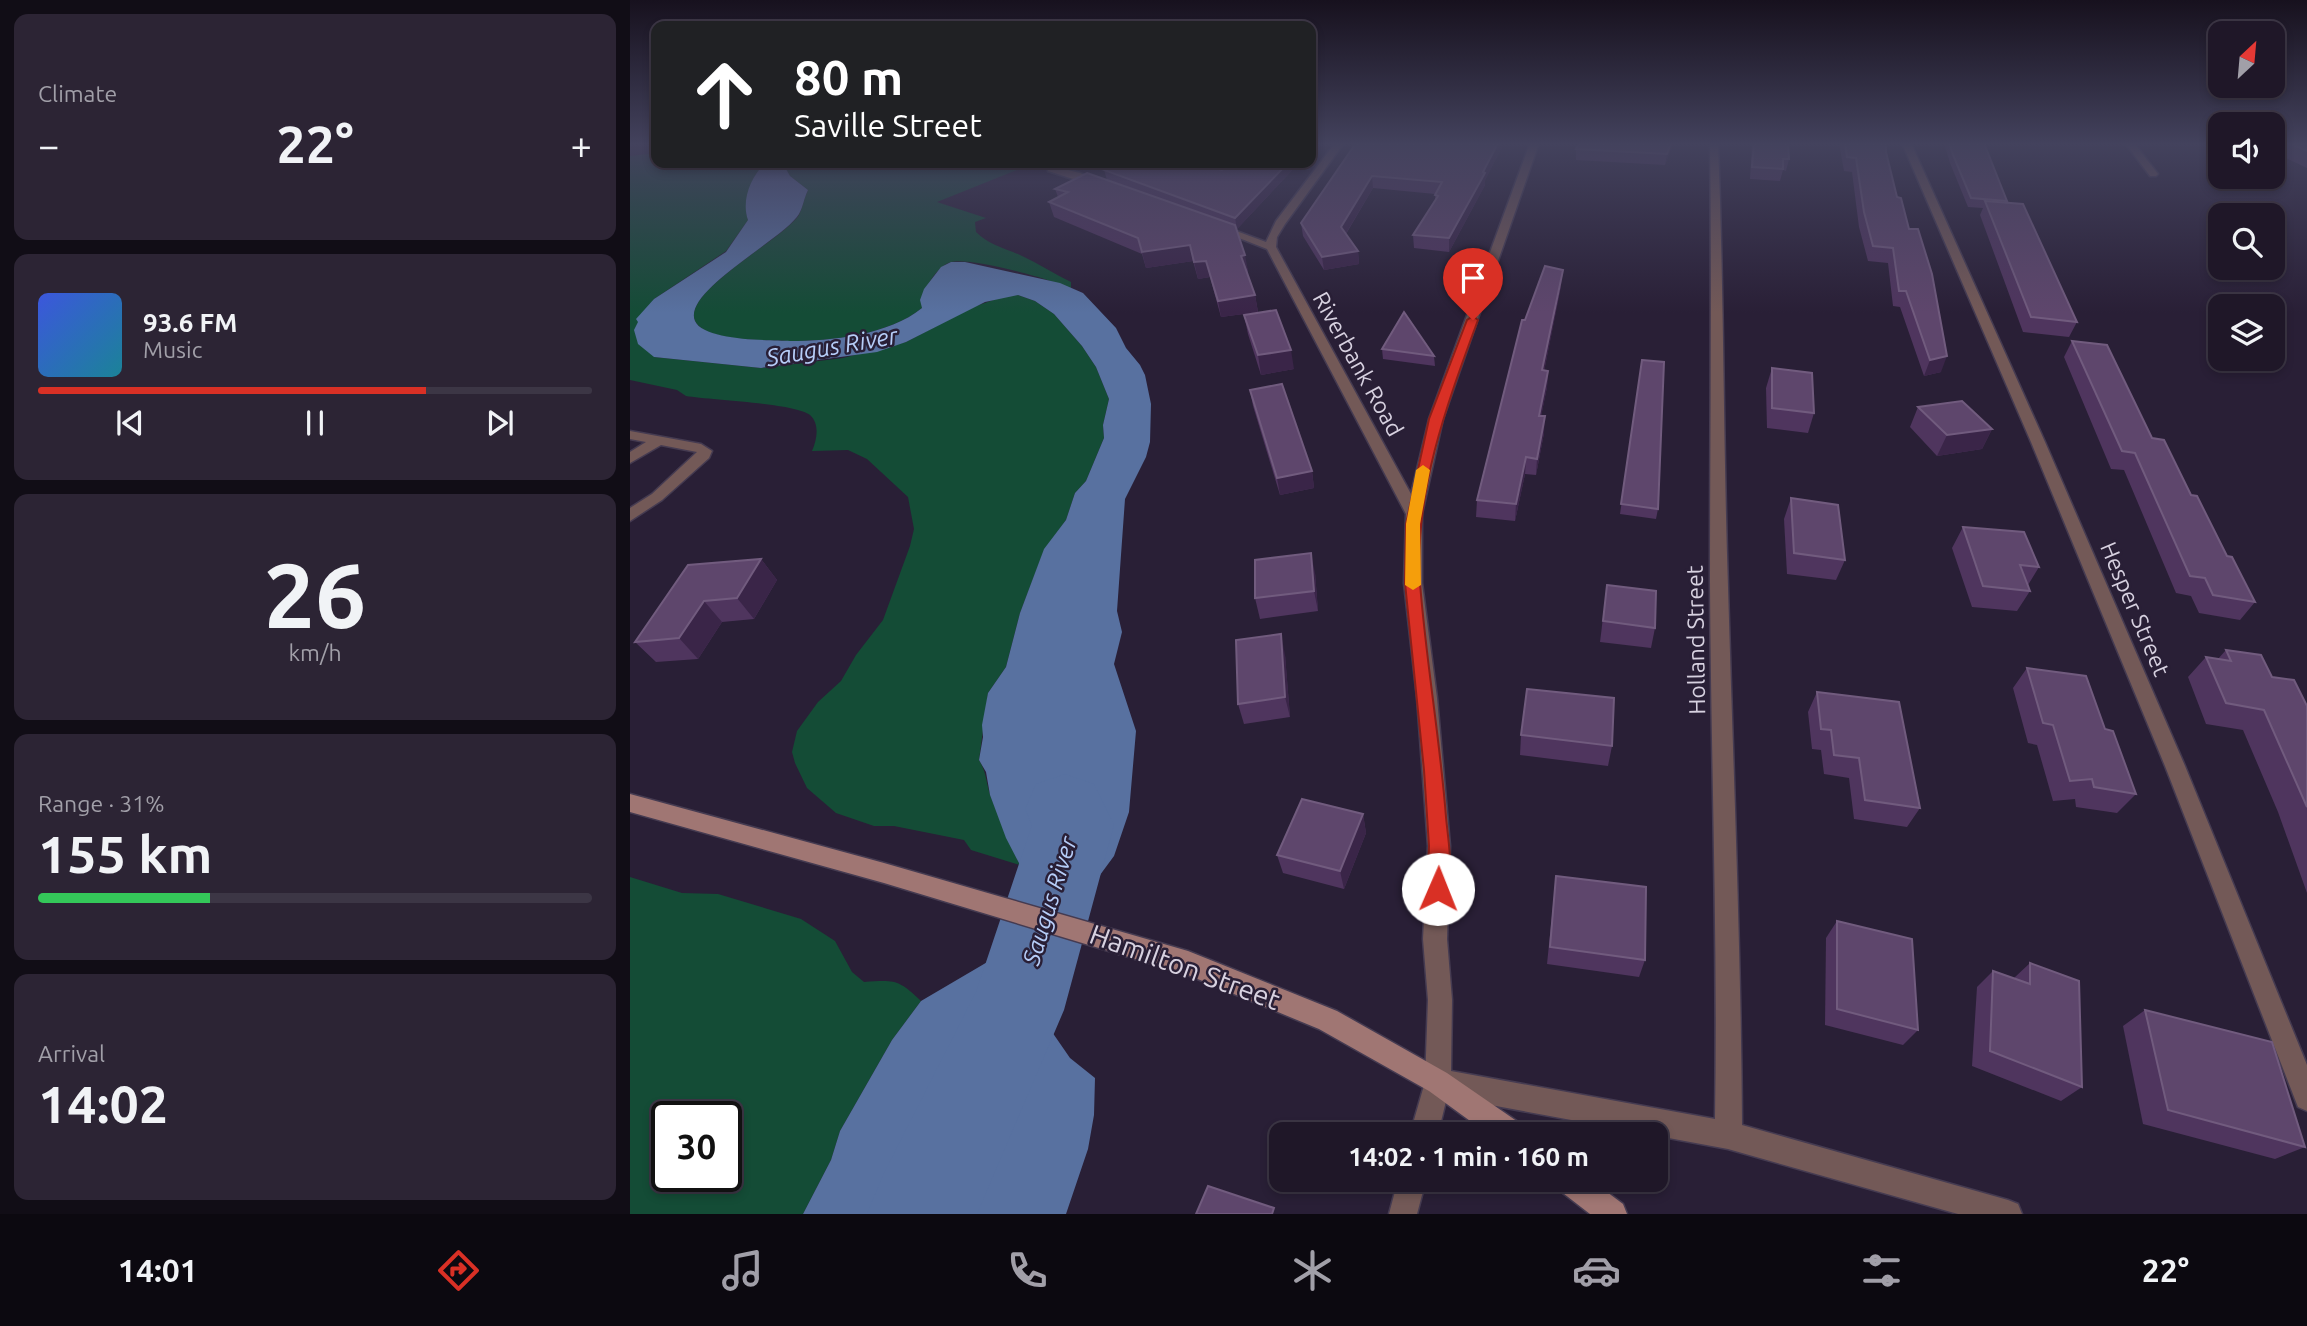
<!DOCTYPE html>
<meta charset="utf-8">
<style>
:root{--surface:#1f1728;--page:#2c2434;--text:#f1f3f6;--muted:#a19fa8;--line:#3c3645;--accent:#d93025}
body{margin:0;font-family:Ubuntu,sans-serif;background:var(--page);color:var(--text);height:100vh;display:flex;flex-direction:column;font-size:26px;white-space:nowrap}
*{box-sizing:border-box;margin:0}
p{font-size:23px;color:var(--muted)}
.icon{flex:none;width:38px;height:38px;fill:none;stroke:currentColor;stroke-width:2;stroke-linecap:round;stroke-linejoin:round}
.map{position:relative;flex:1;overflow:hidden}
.panel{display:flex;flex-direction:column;gap:14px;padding:14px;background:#110d16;width:630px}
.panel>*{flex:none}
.top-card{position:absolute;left:21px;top:21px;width:665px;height:147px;border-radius:14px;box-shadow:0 4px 10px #0003,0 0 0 2px var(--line);background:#202124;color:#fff;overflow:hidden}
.needle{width:46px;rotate:26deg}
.controls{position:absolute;left:1578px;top:21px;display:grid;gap:14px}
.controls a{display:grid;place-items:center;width:77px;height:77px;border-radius:14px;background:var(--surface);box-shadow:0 4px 10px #0003,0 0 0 2px var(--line);font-size:35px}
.speed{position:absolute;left:21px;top:1101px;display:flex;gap:14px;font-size:35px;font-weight:700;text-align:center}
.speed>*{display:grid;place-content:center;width:91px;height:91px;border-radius:50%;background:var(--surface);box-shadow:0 4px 10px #0003,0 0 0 2px var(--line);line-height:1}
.speed .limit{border:4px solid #111;border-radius:10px;background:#fff;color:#111}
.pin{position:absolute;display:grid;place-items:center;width:60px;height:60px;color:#fff;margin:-72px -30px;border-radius:50% 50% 50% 0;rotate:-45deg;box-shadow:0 0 7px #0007}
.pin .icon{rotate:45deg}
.me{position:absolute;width:77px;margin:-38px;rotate:1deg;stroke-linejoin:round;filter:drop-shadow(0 0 5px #0008)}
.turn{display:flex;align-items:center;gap:24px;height:147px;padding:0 28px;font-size:32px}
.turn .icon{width:91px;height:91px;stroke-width:2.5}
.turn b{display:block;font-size:49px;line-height:60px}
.big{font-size:52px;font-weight:700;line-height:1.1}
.panel .card{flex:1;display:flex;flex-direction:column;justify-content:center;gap:10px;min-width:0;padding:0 24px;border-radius:14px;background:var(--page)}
.panel .dial{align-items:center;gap:0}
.dial b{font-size:91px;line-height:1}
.song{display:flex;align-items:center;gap:21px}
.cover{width:84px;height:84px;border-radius:10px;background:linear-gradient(135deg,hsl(230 70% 55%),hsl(190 70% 35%))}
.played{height:7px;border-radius:4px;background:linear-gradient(90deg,var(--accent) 70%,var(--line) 70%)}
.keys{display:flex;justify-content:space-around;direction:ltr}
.heat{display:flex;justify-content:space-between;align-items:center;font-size:38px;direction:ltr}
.charge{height:10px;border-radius:5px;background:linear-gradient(90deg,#34c759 31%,var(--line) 0)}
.trip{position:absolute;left:639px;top:1122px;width:399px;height:70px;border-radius:14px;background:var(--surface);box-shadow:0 4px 10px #0003,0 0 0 2px var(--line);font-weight:700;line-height:70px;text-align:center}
.dock{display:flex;height:112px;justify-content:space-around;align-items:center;background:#0c0910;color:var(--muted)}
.dock .icon{width:49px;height:49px}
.dock .selected{color:var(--accent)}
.dock b{font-size:32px;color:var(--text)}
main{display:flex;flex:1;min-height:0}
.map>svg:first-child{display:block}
.green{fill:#144c36;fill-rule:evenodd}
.water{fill:#5871a0}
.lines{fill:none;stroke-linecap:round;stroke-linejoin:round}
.river{fill:#5871a0;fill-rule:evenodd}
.lane-casing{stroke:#453b51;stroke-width:3}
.street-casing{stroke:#453b51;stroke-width:3}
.secondary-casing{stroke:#453b51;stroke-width:3}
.lane{fill:#735957;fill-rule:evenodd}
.street{fill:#735957;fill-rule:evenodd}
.secondary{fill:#a07673;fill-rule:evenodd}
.wall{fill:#4f355e}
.shaded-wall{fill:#3a2548}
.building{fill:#5e466c;stroke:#715b7e;stroke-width:2}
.route{fill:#d93025;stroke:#8d1f18;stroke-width:2}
.slow{fill:#f59e0b}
.labels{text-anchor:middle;stroke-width:5;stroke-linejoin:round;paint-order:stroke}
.street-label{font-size:23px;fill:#d7d1e0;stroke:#291f36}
.water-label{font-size:24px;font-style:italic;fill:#b6cdf8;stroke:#291f36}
.near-street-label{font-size:28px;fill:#d7d1e0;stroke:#291f36}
</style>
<main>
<section class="panel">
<div class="card"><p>Climate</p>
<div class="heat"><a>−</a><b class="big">22°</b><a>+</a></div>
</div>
<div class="card">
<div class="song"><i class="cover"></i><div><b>93.6 FM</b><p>Music</p></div></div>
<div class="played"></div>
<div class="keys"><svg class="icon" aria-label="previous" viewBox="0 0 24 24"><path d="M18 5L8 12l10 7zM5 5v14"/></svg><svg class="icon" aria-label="pause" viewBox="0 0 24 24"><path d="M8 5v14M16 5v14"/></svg><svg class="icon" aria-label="next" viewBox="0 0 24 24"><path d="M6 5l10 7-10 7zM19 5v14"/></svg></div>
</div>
<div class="card dial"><b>26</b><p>km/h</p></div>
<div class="card"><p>Range · 31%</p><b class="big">155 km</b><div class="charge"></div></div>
<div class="card"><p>Arrival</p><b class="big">14:02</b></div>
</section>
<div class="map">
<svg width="1677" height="1214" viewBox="0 0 1677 1214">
<rect width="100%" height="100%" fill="#291f36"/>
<g class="green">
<path d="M 26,153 L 26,163 L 135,163 C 122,176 112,201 118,220 L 96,251 L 24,299 L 9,322 L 24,357 L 131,368 L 213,358 L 276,342 L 343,307 L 375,296 L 388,295 L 405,301 L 424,314 L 452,346 L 466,367 L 479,399 L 473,425 L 474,438 L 456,481 L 445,493 L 436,520 L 414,550 L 390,613 L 376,667 L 358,693 L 349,760 C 357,773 356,784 361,797 C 370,821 379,843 390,865 L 341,850 L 334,840 L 264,826 L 244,826 L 206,813 L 177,788 L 165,763 L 162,752 L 167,731 L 188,702 L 211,681 L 226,655 L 253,620 L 280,546 L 284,529 L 278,497 L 237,459 L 218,450 L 182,451 C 187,440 190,424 180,415 C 165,403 79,400 56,396 L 47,390 L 0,380 L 0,156 Z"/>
<path d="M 161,163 L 404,163 L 307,202 L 356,218 L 345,222 L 346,232 C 359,245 374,248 390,255 C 408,263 424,274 441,282 L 441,289 C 422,279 341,257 321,262 C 306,266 290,294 292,308 C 259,335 201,341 160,341 C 139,340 75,342 65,321 C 52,291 154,239 169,215 C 173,207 174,198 178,190 L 160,176 L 156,169 Z"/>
<path d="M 0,877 L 52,893 L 88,894 L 171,919 L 205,941 L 222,972 L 234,982 C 265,980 268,979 291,1001 L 262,1040 L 210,1131 L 201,1160 L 173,1214 L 0,1214 ZM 37,1116 L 96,1116 L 96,1176 L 37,1176 Z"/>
</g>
<g class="water">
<path d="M 135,163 L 161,163 L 156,169 L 160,176 L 178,190 C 174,198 173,207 169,214 C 154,239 52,291 65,321 C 74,341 139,340 160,341 C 201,341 259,335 292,308 L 290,300 L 294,289 L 311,267 L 321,262 L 335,262 L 430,283 L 453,293 L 486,328 L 496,348 L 510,365 L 515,375 L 521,404 L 520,442 L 516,457 L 495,499 L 487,611 L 492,632 L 484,664 L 506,731 L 499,812 L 484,856 L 470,875 L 451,892 L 424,895 L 395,885 L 390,865 L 376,838 L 360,795 L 356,772 L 349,760 L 353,737 L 352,725 L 358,693 L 376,667 L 390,613 L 414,549 L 436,520 L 445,493 L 456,481 L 474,438 L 473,425 L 479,399 L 466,367 L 452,346 L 424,314 L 405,301 L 388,295 L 355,302 L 276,342 L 247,352 L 131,368 L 24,357 L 8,344 L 4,330 L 8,322 L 6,319 L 24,299 L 96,252 L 118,220 C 111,200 121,177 135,163 Z"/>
<polygon points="371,954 416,964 417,983 411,1016 440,1058 465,1078 464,1115 458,1149 436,1214 173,1214 201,1160 210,1131 262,1040 291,1001"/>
</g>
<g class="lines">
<polygon class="river" points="435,774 464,784 484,825 434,1010 347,1214 237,1214 253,1175 346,992 402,825 395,809 406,784"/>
<defs>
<polygon id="lane" points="0,431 71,444 82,451 79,458 32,500 0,521 0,508 22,494 67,452 31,445 0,463 0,452 16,442 0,439"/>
<g id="street">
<path d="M 705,143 L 714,143 L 655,224 L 647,237 L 646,247 L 781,494 L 799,419 L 900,143 L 909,143 L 813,419 L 792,514 L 792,583 L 807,698 L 820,846 L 817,939 L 822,1000 L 821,1071 L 1085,1119 C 1088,940 1081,762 1080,583 C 1080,437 1082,290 1080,143 L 1088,143 C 1094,291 1093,439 1098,587 C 1103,766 1111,946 1112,1125 L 1378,1200 L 1388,1204 L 1392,1214 L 1328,1214 L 1098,1149 L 817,1097 L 808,1134 L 780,1134 L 795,1082 L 798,1000 L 793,939 L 798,846 L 787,698 L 774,583 L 776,514 L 637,249 L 581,227 L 590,225 L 636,242 L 646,221 Z"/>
<polygon points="1272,143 1281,143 1415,442 1555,766 1677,1065 1677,1111 1668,1107 1535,766 1401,442"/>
<polygon points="1495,143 1504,143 1528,174 1526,176 1520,176"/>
<polygon points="427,163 438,163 430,168 450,173 476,185 471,188 418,171 418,167"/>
<polygon points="768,1180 796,1180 787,1214 759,1214"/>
</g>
<g id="secondary">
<polygon points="0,794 254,863 558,951 707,1011 817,1073 891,1124 895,1134 858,1134 799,1091 689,1029 558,975 254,883 0,812"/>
<polygon points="925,1180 961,1180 993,1204 997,1214 960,1214 929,1190"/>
</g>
</defs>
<use href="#lane" class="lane-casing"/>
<use href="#street" class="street-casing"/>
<use href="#secondary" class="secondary-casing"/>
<use href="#lane" class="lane"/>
<use href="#street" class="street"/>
<use href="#secondary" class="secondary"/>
</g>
<g class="wall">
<polygon points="726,143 874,143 855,180 855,185 819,252 784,248 783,235 805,201 805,194 743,188 716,234 728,251 729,264 694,270 673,236 671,223"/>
<polygon points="949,143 1043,143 1035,165 946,160 946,149"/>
<polygon points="1122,143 1158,143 1159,159 1156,171 1153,170 1150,181 1120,179"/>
<polygon points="1209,143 1256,143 1256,152 1311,372 1294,376 1270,307 1263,306 1258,263 1238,261 1229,227 1222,172 1214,171"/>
<polygon points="1314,143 1354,143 1377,201 1376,203 1447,322 1439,337 1393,332 1350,215 1353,208 1338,207 1320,163"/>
<polygon points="1643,143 1677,143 1677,168 1643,152"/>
<polygon points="599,163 669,163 607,229 605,228 618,271 617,272 625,295 628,312 591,317 580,277 568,279 563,261 516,268 512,254 424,217 419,202 428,197 425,189 477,180 474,170 592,170"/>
<polygon points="931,286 914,371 918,371 917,387 911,416 914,433 906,475 895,474 885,521 846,517 847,500 895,320"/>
<polygon points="614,315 664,369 631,375 618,334"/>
<polygon points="1442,341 1522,438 1561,495 1625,602 1610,620 1569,613 1561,596 1546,593 1494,470 1481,469 1434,357"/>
<polygon points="752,349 804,356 805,366 753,359"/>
<polygon points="1012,360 1028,509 1026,519 990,514"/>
<polygon points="1142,368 1184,413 1178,433 1137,428 1136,388"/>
<polygon points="620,390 682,471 684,488 650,495 623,406"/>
<polygon points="1288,407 1362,429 1352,449 1307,456 1280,427"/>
<polygon points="1161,498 1215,560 1206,580 1157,574 1154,519"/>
<polygon points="1333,527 1409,567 1398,585 1400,591 1387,611 1342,607 1322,548"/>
<polygon points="131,559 147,580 124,619 92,622 68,659 26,662 5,642"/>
<polygon points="685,573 688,611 630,619 625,598"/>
<polygon points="977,585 1025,628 1021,648 970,642"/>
<polygon points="1596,650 1642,677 1677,706 1677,893 1648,812 1613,730 1576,724 1558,677 1576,657 1588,659"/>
<polygon points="655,655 660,717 614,724 608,704"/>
<polygon points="1397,668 1506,794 1487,813 1446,807 1445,799 1423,801 1407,745 1398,743 1383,688"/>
<polygon points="1187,692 1290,808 1277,827 1224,819 1219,778 1194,774 1191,750 1182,749 1178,712"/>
<polygon points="891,735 982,746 978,766 890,755"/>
<polygon points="733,814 736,833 714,889 653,873 647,855"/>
<polygon points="926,876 1015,960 1009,977 917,964"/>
<polygon points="1207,921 1288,1030 1273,1045 1195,1025 1196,938"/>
<polygon points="1400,963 1452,1087 1431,1101 1342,1066 1347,987 1363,971 1384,978"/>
<polygon points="1515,1010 1675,1147 1645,1159 1513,1124 1493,1026"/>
</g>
<g class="shaded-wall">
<polygon points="681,143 687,143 681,150"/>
<polygon points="868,143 874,143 855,180 855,185 819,252 819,238"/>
<polygon points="1041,143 1043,143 1035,165 1037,154"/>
<polygon points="658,163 669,163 607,229 605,218"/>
<polygon points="742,176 743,188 712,240 711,227"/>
<polygon points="560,245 563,261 516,268 512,252"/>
<polygon points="728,251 729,264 694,270 692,257"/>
<polygon points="615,255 618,271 614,272 611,256"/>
<polygon points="576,261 580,277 568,279 564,262"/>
<polygon points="933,270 931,286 911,387 912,370"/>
<polygon points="625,295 628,312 591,317 588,301"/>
<polygon points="661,350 664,369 631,375 628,355"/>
<polygon points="1317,356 1311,372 1294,376 1300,360"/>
<polygon points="918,371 917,387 908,432 909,416"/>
<polygon points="915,416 914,433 906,475 907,459"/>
<polygon points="1362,429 1352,449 1307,456 1317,435"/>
<polygon points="896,457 895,474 885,521 886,504"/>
<polygon points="682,471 684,488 650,495 647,478"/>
<polygon points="681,553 685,573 688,611 684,591"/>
<polygon points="131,559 147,580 124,619 107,598"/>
<polygon points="74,601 92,622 68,659 49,638"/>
<polygon points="651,634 655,655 660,717 655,697"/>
<polygon points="733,814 736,833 714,889 710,871"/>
</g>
<g class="building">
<polygon points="726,143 868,143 853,172 855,173 819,238 783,235 808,196 805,195 812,182 742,176 711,227 728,251 692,257 671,223"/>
<polygon points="949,143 1041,143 1037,154 946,149"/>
<polygon points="1124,143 1158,143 1159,159 1153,159 1153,169 1122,167"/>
<polygon points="1215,143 1256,143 1256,152 1267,197 1271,198 1279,229 1288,229 1302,274 1317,356 1300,360 1276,291 1269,291 1263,248 1243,246 1234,212 1226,158 1217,157"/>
<polygon points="1319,143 1354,143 1377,201 1341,198 1323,155"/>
<polygon points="1659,143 1677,143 1677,151"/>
<polygon points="490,163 560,163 592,170 599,163 658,163 605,218 474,170"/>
<polygon points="457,173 605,225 615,255 611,256 625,295 588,301 576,261 564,262 560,245 512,252 508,238 419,202 438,192 425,189"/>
<polygon points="1355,201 1393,204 1447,322 1401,317"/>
<polygon points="915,266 933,270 912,370 918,371 909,416 915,416 907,459 896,457 886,504 847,500 892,320 895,320"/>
<polygon points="646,310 661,350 628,355 614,315"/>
<polygon points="774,312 804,356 752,349"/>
<polygon points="1442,341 1477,345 1522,438 1534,440 1561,495 1567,496 1597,556 1602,557 1625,602 1583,595 1575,578 1560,576 1505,453 1492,451"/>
<polygon points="1012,360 1034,362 1028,509 991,504"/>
<polygon points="1142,368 1182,373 1184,413 1142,408"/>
<polygon points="652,384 682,471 647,478 620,390"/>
<polygon points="1332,401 1362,429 1317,435 1288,407"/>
<polygon points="1161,498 1208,505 1215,560 1164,553"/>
<polygon points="1333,527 1394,532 1409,567 1390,565 1400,591 1353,586"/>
<polygon points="681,553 684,591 625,598 625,560"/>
<polygon points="131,559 107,598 74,601 49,638 5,642 58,565"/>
<polygon points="977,585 1026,591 1025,628 973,621"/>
<polygon points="651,634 655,697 608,704 606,640"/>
<polygon points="1596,650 1631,655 1642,677 1664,680 1677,706 1677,807 1634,710 1596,703 1576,657 1601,661"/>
<polygon points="1397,668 1456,676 1475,729 1483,731 1506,794 1464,787 1462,779 1440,781 1423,725 1413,723"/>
<polygon points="897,689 984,698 982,746 891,735"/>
<polygon points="1187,692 1269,702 1290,808 1235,800 1229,758 1204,755 1201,730 1191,729"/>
<polygon points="672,799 733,814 710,871 647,855"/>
<polygon points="926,876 1016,887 1015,960 920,947"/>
<polygon points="1207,921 1282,939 1288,1030 1207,1009"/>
<polygon points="1400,963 1449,981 1452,1087 1360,1051 1363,971 1400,984"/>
<polygon points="1515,1010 1642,1042 1675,1147 1538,1110"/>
<polygon points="578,1186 644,1208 642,1214 566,1214"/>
</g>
<linearGradient id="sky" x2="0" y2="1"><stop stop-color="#17111e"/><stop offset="0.46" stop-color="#43425d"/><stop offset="1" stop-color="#43425d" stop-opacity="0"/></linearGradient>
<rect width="1677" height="313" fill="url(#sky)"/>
<path class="route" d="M 843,316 L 848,320 C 817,404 784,492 790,583 C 796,661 810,739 816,817 C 818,840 825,874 815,896 L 808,899 L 800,896 L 797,889 L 799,846 L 794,770 L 775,583 L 776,524 L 799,419 L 837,320 Z"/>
<polygon class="slow" points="793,465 800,470 790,524 791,585 783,590 775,585 776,524 786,470"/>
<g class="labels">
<g class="street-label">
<text transform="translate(728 364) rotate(61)" y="8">Riverbank Road</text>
<text transform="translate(1505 609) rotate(67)" y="8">Hesper Street</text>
<text transform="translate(1066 640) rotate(-91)" y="8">Holland Street</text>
</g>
<g class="water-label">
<text transform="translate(202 347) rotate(-10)" y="8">Saugus River</text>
<text transform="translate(420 901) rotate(-73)" y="8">Saugus River</text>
</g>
<g class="near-street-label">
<text transform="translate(555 967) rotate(20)" y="10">Hamilton Street</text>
</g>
</g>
</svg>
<div class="controls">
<a><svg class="needle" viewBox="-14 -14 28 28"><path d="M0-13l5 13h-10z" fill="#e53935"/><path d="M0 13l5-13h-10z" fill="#a19fa8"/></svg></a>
<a><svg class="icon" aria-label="sound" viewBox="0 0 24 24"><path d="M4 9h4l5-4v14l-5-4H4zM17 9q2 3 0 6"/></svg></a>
<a><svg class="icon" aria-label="search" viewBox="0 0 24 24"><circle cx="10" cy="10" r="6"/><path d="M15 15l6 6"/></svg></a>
<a><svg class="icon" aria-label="layers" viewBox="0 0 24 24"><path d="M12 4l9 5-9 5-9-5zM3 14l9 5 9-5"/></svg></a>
</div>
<div class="speed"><div class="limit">30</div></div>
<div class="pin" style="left:843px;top:320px;background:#d93025"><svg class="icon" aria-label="arrive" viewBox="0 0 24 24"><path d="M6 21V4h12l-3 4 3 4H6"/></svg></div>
<svg class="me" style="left:808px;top:889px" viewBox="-20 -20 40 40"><circle r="19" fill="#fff"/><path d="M0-13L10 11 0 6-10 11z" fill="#d93025"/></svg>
<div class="trip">14:02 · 1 min · 160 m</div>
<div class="top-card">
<div class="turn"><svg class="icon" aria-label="ahead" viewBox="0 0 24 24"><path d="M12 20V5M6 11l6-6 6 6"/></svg><div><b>80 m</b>Saville Street</div></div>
</div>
</div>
</main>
<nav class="dock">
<b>14:01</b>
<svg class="icon selected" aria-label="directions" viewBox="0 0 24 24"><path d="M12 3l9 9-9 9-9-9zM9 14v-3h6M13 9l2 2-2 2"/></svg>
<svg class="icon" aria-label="music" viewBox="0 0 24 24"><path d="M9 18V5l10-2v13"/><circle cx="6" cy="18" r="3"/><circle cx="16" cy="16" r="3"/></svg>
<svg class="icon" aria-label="phone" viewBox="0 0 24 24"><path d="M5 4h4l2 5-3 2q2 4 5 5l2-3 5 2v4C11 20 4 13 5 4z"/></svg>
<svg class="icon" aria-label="climate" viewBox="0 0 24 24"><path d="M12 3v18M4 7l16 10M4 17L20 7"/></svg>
<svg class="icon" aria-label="car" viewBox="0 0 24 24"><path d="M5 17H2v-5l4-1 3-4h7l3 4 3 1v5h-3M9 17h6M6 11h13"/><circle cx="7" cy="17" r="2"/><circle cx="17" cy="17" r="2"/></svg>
<svg class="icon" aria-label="filters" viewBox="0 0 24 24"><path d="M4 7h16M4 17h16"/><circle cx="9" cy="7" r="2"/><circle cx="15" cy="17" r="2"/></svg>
<b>22°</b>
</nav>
